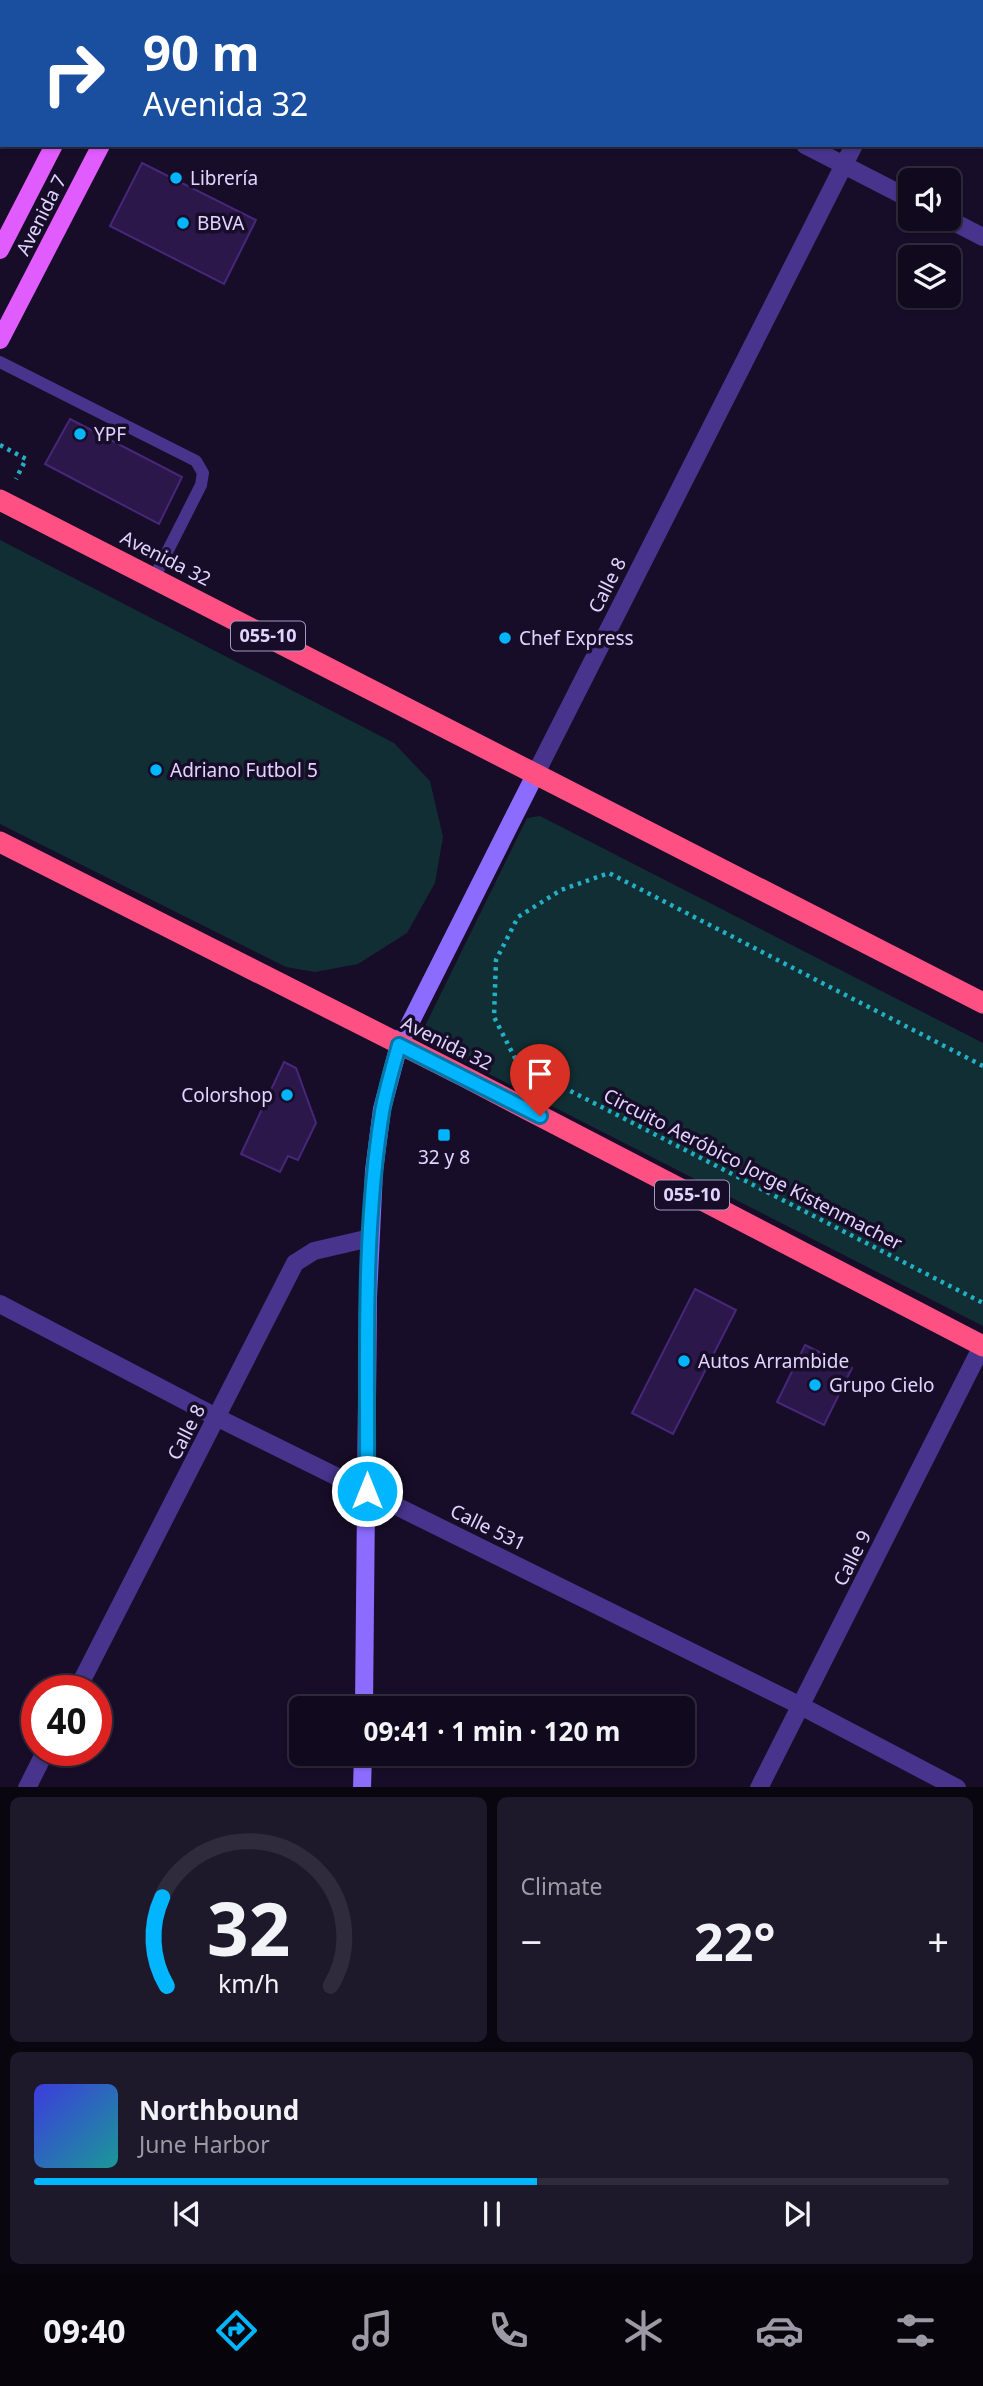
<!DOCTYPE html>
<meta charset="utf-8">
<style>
:root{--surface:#110a1e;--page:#1e182b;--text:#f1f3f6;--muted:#9c9aa4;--line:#302b3c;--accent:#01b6ff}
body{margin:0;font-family:"Noto Sans",sans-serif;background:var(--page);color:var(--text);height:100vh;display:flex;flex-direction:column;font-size:26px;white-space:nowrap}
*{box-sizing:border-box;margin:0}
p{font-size:23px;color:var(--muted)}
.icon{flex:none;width:38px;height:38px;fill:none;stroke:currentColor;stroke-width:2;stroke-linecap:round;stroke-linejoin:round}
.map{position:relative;height:1787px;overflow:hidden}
.side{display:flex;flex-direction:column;gap:10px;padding:10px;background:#090610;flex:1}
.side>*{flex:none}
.hud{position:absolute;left:0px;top:0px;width:984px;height:147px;box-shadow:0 2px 5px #0004,0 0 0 2px var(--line);background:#1a4fa0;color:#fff;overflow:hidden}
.controls{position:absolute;left:898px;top:168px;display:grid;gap:14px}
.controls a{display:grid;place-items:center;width:63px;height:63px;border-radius:10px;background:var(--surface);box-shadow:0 2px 5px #0004,0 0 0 2px var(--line);font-size:35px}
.speed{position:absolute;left:21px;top:1675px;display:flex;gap:14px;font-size:35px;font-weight:700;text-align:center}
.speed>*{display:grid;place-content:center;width:91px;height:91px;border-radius:50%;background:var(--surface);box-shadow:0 2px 5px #0004,0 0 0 2px var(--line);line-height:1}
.speed .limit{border:10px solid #d22;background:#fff;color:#111}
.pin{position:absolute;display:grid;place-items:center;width:60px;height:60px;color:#fff;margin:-72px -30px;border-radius:50% 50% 50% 0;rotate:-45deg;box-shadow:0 0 7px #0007}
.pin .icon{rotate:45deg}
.me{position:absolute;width:77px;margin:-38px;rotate:0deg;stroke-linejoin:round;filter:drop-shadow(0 0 5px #0008)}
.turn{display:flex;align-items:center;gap:24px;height:147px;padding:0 28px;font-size:32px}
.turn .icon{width:91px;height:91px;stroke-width:2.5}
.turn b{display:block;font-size:49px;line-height:60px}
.big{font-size:52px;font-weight:700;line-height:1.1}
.side .widget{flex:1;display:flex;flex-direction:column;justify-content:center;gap:10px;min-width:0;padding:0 24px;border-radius:10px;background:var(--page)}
.side .dial{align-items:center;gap:0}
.dial svg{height:182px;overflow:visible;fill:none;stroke:var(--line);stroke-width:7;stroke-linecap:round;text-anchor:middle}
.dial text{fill:var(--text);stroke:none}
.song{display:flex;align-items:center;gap:21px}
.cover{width:84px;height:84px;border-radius:10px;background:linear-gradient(135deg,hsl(240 70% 55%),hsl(180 70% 35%))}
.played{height:7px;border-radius:4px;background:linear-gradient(90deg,var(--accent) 55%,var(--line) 55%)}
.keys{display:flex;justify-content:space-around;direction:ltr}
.heat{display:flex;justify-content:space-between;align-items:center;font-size:38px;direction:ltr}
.side .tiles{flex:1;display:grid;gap:10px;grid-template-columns:1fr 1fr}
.widget:last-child{grid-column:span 2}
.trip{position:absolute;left:289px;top:1696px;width:406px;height:70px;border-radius:10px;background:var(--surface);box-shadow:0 2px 5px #0004,0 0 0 2px var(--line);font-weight:700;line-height:70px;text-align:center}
.tab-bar{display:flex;height:112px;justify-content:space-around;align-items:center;background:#07040c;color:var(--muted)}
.tab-bar .icon{width:49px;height:49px}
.tab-bar .active{color:var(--accent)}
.tab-bar b{font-size:32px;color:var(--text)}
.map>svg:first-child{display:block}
.green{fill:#102e33}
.building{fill:#2c174b;stroke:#472779;stroke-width:2}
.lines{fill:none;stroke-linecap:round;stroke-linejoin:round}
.path{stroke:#23b0c4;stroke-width:4.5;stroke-dasharray:3.5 5;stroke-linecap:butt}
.lane{stroke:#48348c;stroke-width:12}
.street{stroke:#48348c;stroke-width:18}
.secondary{stroke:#8b6cff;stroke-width:18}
.primary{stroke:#e15cff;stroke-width:18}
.highway{stroke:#ff5083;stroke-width:21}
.route-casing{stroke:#0176a6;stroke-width:18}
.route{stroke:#01b6ff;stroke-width:12}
.poi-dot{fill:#01b6ff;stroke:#170d28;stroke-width:2.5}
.labels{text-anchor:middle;stroke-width:7;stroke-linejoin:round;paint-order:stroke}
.shield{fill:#170d28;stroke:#a499be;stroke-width:2}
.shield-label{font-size:18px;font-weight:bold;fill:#e1d5ff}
.poi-label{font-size:19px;fill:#e1d5ff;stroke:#170d28;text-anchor:start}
.street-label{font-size:19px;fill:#e1d5ff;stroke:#170d28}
</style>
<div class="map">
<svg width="983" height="1788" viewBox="0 0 983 1788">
<rect width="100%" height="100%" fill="#170d28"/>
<g class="green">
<polygon points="0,540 394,743 430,781 443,837 435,883 407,933 358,964 315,972 286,967 0,824"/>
<polygon points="540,816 983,1043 983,1326 424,1041 422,1032 527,818"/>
</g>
<g class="building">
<polygon points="142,163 256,220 224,284 110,226"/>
<polygon points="70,419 182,477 159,524 45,464"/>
<polygon points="284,1062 296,1068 316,1123 298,1160 288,1156 280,1172 241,1154"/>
<polygon points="695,1289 736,1310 673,1434 632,1413"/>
<polygon points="805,1345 852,1368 824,1425 777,1402"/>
</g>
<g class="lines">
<g class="path">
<polyline points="0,445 26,459 16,479"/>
<polyline points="983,1066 609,873 561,890 518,917 496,960 494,1017 518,1064 983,1303"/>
</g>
<polyline class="lane" points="0,362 196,461 203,473 201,485 154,578"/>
<g class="street">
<polyline points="522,0 525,2"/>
<polyline points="927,2 928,0"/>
<polyline points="805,145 910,199"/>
<polyline points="948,219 983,237"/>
<polyline points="536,773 854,145"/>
<polyline points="0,1304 218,1418 801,1706 957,1788"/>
<polyline points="77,1690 295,1263 314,1251 370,1238"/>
<polyline points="27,1788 46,1750"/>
<polyline points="759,1788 982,1346"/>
</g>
<g class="secondary">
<polyline points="364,1708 368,1297 374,1171 382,1109 399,1045 536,773"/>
<polyline points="362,1788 363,1754"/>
</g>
<g class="primary">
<polyline points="127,2 128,0"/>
<polyline points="175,2 176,0"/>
<polyline points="0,250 54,145"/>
<polyline points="0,340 101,145"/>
</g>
<g class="highway">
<polyline points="0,500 983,1003"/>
<polyline points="0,842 467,1078 983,1346"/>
</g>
</g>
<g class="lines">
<defs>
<path id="route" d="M 367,1491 C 368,1365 362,1237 382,1112 C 386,1090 393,1067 399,1045 L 540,1116"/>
</defs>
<use href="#route" class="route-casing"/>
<use href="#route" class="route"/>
</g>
<g class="poi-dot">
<circle cx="176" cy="178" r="7"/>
<circle cx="183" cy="223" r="7"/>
<circle cx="80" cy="434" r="7"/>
<circle cx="505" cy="638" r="7"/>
<circle cx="156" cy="770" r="7"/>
<circle cx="287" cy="1095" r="7"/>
<rect x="437" y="1128" width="14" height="14" rx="3.5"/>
<circle cx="684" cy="1361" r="7"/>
<circle cx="815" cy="1385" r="7"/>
</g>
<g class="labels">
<g class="shield">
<rect x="231" y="621.5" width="74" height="29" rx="5"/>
<rect x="655" y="1180.5" width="74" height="29" rx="5"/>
</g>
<g class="shield-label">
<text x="268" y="642">055-10</text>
<text x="692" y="1201">055-10</text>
</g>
<g class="poi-label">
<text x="190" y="185">Librería</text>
<text x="197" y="230">BBVA</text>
<text x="94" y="441">YPF</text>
<text x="519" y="645">Chef Express</text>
<text x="170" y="777">Adriano Futbol 5</text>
<text x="273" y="1102" text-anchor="end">Colorshop</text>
<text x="444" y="1164" text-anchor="middle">32 y 8</text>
<text x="698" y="1368">Autos Arrambide</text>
<text x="829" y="1392">Grupo Cielo</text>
</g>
<g class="street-label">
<text transform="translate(41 215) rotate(-63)" y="7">Avenida 7</text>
<text transform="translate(166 558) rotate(27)" y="7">Avenida 32</text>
<text transform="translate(607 585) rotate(-63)" y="7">Calle 8</text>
<text transform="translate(447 1043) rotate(26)" y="7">Avenida 32</text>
<text transform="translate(753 1169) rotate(27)" y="7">Circuito Aeróbico Jorge Kistenmacher</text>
<text transform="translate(186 1432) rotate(-63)" y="7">Calle 8</text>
<text transform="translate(488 1527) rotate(26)" y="7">Calle 531</text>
<text transform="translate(852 1558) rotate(-63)" y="7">Calle 9</text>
</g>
</g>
</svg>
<div class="controls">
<a><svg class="icon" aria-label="sound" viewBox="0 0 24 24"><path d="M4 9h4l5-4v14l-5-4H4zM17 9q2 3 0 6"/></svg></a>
<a><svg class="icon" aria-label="layers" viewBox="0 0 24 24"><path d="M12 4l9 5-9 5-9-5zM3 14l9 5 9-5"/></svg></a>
</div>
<div class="speed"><div class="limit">40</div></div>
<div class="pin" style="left:540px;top:1116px;background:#d93025"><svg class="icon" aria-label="arrive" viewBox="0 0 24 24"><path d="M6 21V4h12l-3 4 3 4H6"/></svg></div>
<svg class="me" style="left:367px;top:1491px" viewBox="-20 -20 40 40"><circle r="17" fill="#01b6ff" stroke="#fff" stroke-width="3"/><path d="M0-11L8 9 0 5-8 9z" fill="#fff"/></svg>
<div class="trip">09:41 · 1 min · 120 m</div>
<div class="hud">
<div class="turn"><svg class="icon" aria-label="right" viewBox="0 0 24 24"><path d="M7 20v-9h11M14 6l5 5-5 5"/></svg><div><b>90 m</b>Avenida 32</div></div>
</div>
</div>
<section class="side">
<div class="tiles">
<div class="widget dial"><svg viewBox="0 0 100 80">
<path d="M14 69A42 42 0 1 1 86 69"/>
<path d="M14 69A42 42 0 0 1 12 30" stroke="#01b6ff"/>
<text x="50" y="56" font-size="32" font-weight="700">32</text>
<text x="50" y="72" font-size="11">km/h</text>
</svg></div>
<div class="widget"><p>Climate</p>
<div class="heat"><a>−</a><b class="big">22°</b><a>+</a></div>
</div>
<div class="widget">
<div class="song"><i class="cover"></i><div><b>Northbound</b><p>June Harbor</p></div></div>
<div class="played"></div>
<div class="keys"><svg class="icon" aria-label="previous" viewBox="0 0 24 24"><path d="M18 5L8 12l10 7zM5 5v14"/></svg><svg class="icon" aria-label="pause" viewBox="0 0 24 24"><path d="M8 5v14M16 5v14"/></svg><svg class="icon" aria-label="next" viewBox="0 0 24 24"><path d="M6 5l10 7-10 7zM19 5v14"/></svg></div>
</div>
</div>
</section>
<nav class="tab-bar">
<b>09:40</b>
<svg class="icon active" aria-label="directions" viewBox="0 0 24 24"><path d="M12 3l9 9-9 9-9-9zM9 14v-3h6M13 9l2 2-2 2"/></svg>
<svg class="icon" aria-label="music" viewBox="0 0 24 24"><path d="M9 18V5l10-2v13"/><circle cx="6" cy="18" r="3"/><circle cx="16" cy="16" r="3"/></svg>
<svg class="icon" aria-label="phone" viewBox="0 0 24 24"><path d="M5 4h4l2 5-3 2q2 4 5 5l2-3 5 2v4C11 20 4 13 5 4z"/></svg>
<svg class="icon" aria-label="climate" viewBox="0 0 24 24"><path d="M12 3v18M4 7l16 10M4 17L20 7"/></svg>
<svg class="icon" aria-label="car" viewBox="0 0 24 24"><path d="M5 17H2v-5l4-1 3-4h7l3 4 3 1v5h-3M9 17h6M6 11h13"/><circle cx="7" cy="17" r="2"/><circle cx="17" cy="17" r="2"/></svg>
<svg class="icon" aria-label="filters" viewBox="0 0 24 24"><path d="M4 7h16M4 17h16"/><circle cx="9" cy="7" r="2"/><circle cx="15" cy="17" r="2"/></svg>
</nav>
